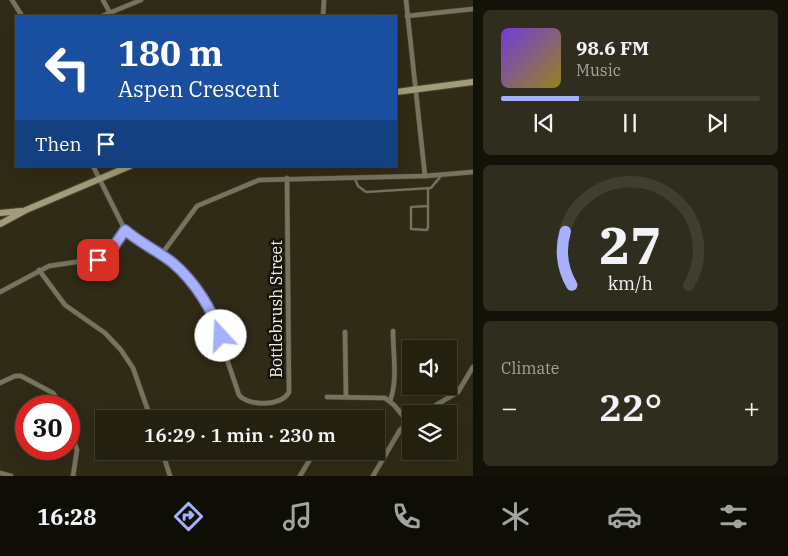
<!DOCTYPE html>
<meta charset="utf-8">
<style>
:root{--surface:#232010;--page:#2f2d1e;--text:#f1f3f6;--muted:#a3a39f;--line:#403e30;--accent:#a7b0fc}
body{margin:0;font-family:"IBM Plex Serif",serif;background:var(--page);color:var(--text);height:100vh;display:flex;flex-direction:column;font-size:19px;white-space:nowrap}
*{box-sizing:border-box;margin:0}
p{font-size:16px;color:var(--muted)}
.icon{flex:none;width:28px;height:28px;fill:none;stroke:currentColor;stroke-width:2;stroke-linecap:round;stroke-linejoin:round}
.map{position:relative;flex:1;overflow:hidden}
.drawer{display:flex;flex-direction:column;gap:10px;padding:10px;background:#131209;width:315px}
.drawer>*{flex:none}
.top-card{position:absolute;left:15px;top:15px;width:382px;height:152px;border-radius:0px;box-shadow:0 5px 20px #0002,0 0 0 1px var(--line);background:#1a4fa0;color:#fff;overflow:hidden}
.controls{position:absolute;left:402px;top:340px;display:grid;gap:10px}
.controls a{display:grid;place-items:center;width:55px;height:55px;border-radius:0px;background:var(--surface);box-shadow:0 5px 20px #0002,0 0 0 1px var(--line);font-size:25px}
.speed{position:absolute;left:15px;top:395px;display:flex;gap:10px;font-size:25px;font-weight:700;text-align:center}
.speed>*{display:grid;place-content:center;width:65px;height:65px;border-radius:50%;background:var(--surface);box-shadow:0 5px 20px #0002,0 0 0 1px var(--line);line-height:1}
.speed .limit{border:8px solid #d22;background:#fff;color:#111}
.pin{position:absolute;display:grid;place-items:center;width:42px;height:42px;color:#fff;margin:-21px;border-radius:10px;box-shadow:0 2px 8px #0006}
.me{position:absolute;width:55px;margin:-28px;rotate:340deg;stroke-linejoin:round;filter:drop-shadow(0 0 4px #0008)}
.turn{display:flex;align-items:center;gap:18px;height:105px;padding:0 20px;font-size:22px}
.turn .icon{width:65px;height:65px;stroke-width:2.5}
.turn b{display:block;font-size:35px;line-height:42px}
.then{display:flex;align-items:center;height:48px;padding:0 20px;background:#0003;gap:10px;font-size:19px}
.big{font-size:38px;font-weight:600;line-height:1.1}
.drawer .widget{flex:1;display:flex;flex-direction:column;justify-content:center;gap:8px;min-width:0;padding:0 18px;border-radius:8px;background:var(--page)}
.drawer .dial{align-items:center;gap:0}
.dial svg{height:130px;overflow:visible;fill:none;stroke:var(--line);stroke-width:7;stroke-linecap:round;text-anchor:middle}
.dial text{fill:var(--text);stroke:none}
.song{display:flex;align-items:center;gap:15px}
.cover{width:60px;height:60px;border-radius:8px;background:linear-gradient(135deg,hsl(260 70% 55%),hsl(50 70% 35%))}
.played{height:5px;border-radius:2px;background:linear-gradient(90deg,var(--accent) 30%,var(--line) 30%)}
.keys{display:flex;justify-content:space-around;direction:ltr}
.heat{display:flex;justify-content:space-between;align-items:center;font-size:28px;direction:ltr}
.trip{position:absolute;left:95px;top:410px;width:290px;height:50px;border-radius:0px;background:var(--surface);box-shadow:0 5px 20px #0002,0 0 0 1px var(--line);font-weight:600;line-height:50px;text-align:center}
.menu{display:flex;height:80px;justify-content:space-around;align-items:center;background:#0e0d06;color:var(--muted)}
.menu .icon{width:35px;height:35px}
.menu .current{color:var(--accent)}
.menu b{font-size:22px;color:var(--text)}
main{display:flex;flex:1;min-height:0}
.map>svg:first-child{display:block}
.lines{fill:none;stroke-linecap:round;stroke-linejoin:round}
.service-casing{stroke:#4b4733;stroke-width:3}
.minor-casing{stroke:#4b4733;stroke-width:5.5}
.secondary-casing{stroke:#4b4733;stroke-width:8}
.service{stroke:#77735f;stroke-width:2}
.minor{stroke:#77735f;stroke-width:4.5}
.secondary{stroke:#a29c7c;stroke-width:6}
.route-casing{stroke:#6d72a4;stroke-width:12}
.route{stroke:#a7b0fc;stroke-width:9}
.labels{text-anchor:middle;stroke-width:5;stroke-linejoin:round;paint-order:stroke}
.street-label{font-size:16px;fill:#f4f1e4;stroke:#15130a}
</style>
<main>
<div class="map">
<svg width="473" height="476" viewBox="0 0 473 476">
<rect width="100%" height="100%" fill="#2f2b16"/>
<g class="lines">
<defs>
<g id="service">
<polyline points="355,179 358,186 366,192 431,188 440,177"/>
<polyline points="428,188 428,227 427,230 411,229 411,207 428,206"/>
</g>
<g id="minor">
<polyline points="12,0 22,16"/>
<polyline points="103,0 110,13"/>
<polyline points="406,0 425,176"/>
<polyline points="102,16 141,0"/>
<polyline points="323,16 324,0"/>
<polyline points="407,16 473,9"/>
<path d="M 93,166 L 125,230 L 179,269 L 211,312 L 239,395 C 248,406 282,407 289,392 L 287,178"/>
<polyline points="161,255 197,206 259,180 425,176 473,172"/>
<polyline points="39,270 65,305 105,333 121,350 133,368 151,419"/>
<polyline points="0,292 49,266 103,258 125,230"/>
<polyline points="345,332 346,397"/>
<polyline points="0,383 15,376 21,376 53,393 62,406"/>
<polyline points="327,397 385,398 394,405 408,422"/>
<path d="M 390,401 C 398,380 393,354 393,331"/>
<polyline points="421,414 458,392 473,367"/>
<polyline points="69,425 77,450 73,476"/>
<polyline points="162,451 170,476"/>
<polyline points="0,473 11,476"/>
<polyline points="300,476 315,451"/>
<polyline points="373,476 400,430 411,419"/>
</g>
<g id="secondary">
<polyline points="396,92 473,82"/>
<polyline points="0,213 21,211"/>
<polyline points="0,224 26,210 130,166"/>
</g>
</defs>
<use href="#service" class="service-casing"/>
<use href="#minor" class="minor-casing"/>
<use href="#secondary" class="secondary-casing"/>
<use href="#service" class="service"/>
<use href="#minor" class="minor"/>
<use href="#secondary" class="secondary"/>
</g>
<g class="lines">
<defs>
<path id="route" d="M 98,260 L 110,252 L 125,230 C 140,243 158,251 173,263 C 195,282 212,309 221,336"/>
</defs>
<use href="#route" class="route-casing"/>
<use href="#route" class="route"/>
</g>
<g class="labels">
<g class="street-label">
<text transform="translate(276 309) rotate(-90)" y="6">Bottlebrush Street</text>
</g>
</g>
</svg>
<div class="controls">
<a><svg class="icon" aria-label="sound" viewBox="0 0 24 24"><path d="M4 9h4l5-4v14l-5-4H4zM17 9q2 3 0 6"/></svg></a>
<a><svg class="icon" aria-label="layers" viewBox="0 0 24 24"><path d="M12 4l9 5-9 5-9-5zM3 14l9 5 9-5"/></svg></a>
</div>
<div class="speed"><div class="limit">30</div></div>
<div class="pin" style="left:98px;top:260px;background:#d93025"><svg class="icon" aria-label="arrive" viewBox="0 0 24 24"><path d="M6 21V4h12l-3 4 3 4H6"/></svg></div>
<svg class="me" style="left:221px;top:336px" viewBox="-20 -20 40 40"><circle r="19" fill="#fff"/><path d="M0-13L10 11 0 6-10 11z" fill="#a7b0fc"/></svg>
<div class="trip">16:29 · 1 min · 230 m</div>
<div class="top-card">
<div class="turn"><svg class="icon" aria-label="left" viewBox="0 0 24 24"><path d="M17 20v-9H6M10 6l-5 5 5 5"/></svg><div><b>180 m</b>Aspen Crescent</div></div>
<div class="then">Then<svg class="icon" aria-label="arrive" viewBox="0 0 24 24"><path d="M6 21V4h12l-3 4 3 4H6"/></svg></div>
</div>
</div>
<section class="drawer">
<div class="widget">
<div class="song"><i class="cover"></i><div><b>98.6 FM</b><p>Music</p></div></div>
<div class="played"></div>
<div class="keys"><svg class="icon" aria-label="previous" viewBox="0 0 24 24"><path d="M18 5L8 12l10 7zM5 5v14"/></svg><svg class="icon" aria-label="pause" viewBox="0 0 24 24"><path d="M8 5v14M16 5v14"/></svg><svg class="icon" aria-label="next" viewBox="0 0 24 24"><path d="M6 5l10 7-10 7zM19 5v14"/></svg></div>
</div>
<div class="widget dial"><svg viewBox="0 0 100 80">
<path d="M14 69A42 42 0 1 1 86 69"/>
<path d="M14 69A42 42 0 0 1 10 36" stroke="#a7b0fc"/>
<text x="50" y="56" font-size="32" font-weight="700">27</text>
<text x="50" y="72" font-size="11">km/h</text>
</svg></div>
<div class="widget"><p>Climate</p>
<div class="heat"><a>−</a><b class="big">22°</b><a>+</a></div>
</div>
</section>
</main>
<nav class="menu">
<b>16:28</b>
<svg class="icon current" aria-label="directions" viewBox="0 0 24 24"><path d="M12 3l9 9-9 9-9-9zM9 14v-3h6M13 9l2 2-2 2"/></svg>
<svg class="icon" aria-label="music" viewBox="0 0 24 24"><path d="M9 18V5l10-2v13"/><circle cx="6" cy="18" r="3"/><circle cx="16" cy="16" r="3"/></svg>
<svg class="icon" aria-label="phone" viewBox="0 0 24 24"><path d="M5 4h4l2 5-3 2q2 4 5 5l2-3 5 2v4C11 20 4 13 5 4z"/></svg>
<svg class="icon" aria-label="climate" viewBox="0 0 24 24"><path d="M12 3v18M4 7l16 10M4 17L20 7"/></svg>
<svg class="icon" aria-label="car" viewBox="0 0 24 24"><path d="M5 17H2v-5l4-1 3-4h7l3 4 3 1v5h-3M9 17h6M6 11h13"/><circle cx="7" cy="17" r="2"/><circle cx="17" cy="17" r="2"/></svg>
<svg class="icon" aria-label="filters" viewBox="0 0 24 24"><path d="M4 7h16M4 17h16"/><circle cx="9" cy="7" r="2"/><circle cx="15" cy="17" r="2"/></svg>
</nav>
